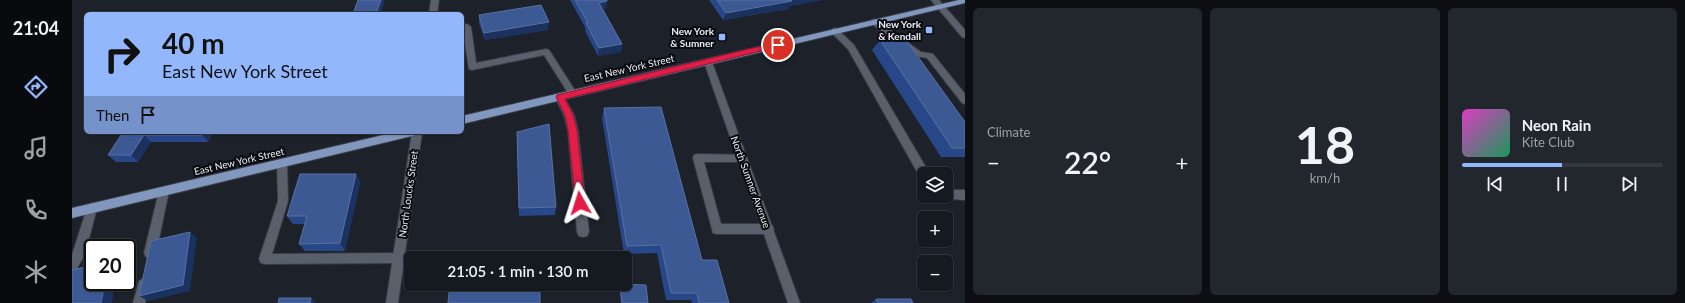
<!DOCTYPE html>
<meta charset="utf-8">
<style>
:root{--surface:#151920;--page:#22262d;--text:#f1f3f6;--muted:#9da0a5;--line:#34383e;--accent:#93b7fd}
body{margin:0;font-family:Lato,sans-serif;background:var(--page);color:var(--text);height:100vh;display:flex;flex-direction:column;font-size:15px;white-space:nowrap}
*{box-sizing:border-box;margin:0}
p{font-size:13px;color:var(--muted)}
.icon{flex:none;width:22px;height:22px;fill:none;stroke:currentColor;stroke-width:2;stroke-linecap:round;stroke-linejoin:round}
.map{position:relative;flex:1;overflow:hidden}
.panel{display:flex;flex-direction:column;gap:8px;padding:8px;background:#0c0e12;width:720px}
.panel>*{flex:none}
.banner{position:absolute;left:12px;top:12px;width:380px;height:122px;border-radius:6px;box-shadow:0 1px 3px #0004,0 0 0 1px var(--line);background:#93b7fd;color:#111;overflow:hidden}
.buttons{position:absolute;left:845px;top:167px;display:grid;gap:8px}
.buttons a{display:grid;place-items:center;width:36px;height:36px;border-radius:6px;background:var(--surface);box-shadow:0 1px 3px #0004,0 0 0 1px var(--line);font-size:20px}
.speed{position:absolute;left:12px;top:239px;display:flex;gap:8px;font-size:20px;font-weight:700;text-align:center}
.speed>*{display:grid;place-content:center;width:52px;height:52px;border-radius:50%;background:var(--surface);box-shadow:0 1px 3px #0004,0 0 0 1px var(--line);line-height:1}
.speed .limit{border:2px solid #111;border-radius:6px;background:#fff;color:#111}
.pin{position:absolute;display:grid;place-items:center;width:34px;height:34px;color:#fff;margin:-17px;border:2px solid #fff;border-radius:50%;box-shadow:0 1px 4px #0007}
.me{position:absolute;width:44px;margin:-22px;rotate:354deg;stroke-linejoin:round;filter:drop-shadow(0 0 3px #0008)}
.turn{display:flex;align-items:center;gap:14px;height:84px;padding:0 12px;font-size:18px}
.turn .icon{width:52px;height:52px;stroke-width:2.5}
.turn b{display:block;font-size:28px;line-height:34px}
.then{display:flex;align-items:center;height:38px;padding:0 12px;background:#0003;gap:8px;font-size:15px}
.big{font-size:30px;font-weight:600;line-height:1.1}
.panel .card{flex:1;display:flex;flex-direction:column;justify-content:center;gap:6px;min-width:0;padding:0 14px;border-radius:6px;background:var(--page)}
.panel .dial{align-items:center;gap:0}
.dial b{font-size:52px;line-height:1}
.song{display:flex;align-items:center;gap:12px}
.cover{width:48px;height:48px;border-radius:6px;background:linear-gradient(135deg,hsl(310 70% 55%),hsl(150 70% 35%))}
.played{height:4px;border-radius:2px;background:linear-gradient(90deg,var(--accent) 50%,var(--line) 50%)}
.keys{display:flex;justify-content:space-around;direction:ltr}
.heat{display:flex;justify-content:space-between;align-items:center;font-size:22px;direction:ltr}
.panel .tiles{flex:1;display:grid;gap:8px;grid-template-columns:repeat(3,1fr)}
.trip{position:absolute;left:332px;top:251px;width:228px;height:40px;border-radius:6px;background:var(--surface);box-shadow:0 1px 3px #0004,0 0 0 1px var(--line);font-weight:600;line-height:40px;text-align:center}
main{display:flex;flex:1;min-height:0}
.tabs{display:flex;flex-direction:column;width:72px;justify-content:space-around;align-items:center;background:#080a0d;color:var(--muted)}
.tabs .icon{width:28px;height:28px}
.tabs .current{color:var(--accent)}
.tabs b{font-size:18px;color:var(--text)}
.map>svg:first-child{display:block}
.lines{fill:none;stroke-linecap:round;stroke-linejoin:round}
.lane-casing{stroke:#393c44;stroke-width:2}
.street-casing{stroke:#393c44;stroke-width:2}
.primary-casing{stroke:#393c44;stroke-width:2}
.lane{fill:#5a606b;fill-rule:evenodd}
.street{fill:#5a606b;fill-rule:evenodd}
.primary{fill:#8197be;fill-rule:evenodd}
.wall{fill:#284788}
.shaded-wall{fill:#1b315e}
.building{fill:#3d5994;stroke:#5870a2}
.route{fill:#e11d48;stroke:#92132f}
.poi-dot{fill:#93b7fd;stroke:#090b0f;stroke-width:1.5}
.labels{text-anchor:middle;stroke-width:4;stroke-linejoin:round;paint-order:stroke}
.poi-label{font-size:10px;font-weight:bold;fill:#e9ecf3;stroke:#090b0f;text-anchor:end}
.street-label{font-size:10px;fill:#e9ecf3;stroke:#090b0f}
</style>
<main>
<nav class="tabs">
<b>21:04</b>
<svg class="icon current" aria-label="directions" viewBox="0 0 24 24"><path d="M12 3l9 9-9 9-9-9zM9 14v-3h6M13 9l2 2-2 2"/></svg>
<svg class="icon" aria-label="music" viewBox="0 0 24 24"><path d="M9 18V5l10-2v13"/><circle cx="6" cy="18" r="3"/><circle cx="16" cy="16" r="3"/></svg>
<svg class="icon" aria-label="phone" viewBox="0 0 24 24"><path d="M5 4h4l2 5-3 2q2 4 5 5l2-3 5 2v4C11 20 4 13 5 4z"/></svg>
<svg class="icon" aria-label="climate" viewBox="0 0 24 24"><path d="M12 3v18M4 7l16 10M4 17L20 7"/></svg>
</nav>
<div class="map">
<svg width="893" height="303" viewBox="0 0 893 303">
<rect width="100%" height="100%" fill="#1c212a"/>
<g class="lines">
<defs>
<g id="lane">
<polygon points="803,19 849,52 861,54 893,94 893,104 890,103 855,58 844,56 800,24 800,20"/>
<polygon points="395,24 399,27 404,63 474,49 477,50 504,92 506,94 504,96 498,96 472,55 400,70 397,69 391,30 390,31 390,25"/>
<polygon points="762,28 765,29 782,45 856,171 857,174 852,174 852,178 848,177 776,49 758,31"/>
<polygon points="488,94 491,95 502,115 506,131 517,232 515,236 511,237 507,236 505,232 496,131 492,115 483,97"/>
<polygon points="626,154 674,155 675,158 674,161 670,162 632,162 649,224 696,224 700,225 702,229 700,233 696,234 645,234 641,233 621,158 622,155"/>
<polygon points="210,159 214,160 215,163 216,201 200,254 326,253 330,254 332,258 330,262 326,263 193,264 189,263 187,259 206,201 205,163 206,160"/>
<polygon points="92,187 96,188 97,191 84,253 82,257 78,258 74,257 72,253 87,191 88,188"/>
<polygon points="874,187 881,190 893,190 893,200 880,199 874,196"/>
<polygon points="20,203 24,205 25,208 13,254 4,270 0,272 0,255 15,208 16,205"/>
<polygon points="71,279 75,281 77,285 73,303 61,303 67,281"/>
</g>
<g id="street">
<polygon points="359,0 367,0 365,14 357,14"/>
<polygon points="859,0 867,0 893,30 893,38 890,37"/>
<polygon points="636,59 640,62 728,303 716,303 632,62"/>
<polygon points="340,132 350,132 326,303 314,303"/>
</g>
<g id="primary">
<polygon points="887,0 893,0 893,3 390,124 390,116"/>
<polygon points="324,132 345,132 343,135 340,136 0,218 0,208"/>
</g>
</defs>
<use href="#lane" class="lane-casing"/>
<use href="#street" class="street-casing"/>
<use href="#primary" class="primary-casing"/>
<use href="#lane" class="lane"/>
<use href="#street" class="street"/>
<use href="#primary" class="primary"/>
</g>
<g class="wall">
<polygon points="498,0 535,0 534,9 531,9 550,44 549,52 526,56 513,31 513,27"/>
<polygon points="637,0 750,0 717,6 716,9 651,20"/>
<polygon points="407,15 476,30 413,40 407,23"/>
<polygon points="808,40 893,122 893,157 869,157 800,50"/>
<polygon points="532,108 630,260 657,303 620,303 619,300 594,300 585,253 552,254 530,118"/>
<polygon points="51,132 141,132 136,142 79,142 66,162 44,162 36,155"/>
<polygon points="445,132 484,207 483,215 447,216"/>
<polygon points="284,174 288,183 273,251 233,251 227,244 233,224 221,224 215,216"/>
<polygon points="548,284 576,303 549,303 547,287"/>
<polygon points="804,299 841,303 799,303"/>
</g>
<g class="shaded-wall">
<polygon points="309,0 313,0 309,14 304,14"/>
<polygon points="718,0 750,0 717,6 716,9 651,20 654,13"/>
<polygon points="535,1 534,9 526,10 527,3"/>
<polygon points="477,22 476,30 413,40 412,33"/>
<polygon points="550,44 549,52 526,56 527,48"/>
<polygon points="132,132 141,132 136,142 130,135"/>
<polygon points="72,135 79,142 66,162 59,155"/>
<polygon points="284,174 288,183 273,251 268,243"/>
<polygon points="118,232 125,238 118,291 76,301 67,296"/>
<polygon points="33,282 43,282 40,303 29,303"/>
<polygon points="239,298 244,303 238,303"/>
</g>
<g class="building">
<polygon points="286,0 309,0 304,14 281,14"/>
<polygon points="503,0 535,0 535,1 527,3 550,44 527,48 514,23 516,23"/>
<polygon points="645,0 718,0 720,1 654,13"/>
<polygon points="469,5 477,22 412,33 407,15"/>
<polygon points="808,40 834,40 893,122 893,148 880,148"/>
<polygon points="589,107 630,260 645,260 657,303 627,303 625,293 599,293 589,245 555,246 532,108"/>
<polygon points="477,124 484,207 447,208 445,132"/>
<polygon points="51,132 132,132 130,135 72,135 59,155 36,155"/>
<polygon points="228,174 284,174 268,243 227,244 235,216 215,216"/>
<polygon points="118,232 111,285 67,296 79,241"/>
<polygon points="21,265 21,282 33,282 29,303 0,303 0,270"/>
<polygon points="548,284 574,285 576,303 550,303"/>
<polygon points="377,292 468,292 468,303 376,303"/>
<polygon points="207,298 239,298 238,303 206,303"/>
<polygon points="804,299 839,299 841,303 806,303"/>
</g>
<polygon class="route" points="706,42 709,43 709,46 493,99 501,115 505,130 513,203 511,206 508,207 504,206 496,130 493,115 484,97 485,95"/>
<g class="poi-dot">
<rect x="853" y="26" width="8" height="8" rx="2"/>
<rect x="646" y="33" width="8" height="8" rx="2"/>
</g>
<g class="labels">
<g class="poi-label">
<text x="849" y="28">New York<tspan x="849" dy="12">&amp; Kendall</tspan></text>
<text x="642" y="35">New York<tspan x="642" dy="12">&amp; Sumner</tspan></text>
</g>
<g class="street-label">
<text transform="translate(557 68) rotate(-13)" y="4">East New York Street</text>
<text transform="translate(167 161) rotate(-13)" y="4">East New York Street</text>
<text transform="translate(679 182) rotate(70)" y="4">North Sumner Avenue</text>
<text transform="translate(336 194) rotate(-82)" y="4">North Loucks Street</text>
</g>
</g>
</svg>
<div class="buttons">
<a><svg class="icon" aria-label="layers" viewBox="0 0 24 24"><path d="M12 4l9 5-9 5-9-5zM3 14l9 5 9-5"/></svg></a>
<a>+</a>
<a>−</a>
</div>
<div class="speed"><div class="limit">20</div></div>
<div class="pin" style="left:706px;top:45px;background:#d93025"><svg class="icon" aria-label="arrive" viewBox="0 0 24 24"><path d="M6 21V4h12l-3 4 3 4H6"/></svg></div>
<svg class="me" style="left:508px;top:203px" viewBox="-20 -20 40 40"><path d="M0-17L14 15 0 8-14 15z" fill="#e11d48" stroke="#fff" stroke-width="4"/></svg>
<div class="trip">21:05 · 1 min · 130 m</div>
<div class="banner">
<div class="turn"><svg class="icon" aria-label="right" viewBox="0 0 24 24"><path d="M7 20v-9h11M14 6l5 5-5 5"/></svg><div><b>40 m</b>East New York Street</div></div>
<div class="then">Then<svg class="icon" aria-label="arrive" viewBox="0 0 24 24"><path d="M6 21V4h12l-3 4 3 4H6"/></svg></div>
</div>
</div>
<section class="panel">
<div class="tiles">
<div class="card"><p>Climate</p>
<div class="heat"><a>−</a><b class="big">22°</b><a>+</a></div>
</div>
<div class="card dial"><b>18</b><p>km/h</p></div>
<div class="card">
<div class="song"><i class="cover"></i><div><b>Neon Rain</b><p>Kite Club</p></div></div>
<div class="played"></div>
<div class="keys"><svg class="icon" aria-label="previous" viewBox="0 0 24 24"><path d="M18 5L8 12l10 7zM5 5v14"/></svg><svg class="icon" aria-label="pause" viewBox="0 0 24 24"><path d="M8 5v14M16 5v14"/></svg><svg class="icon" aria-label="next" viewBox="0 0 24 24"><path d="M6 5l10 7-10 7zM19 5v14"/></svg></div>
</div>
</div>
</section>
</main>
